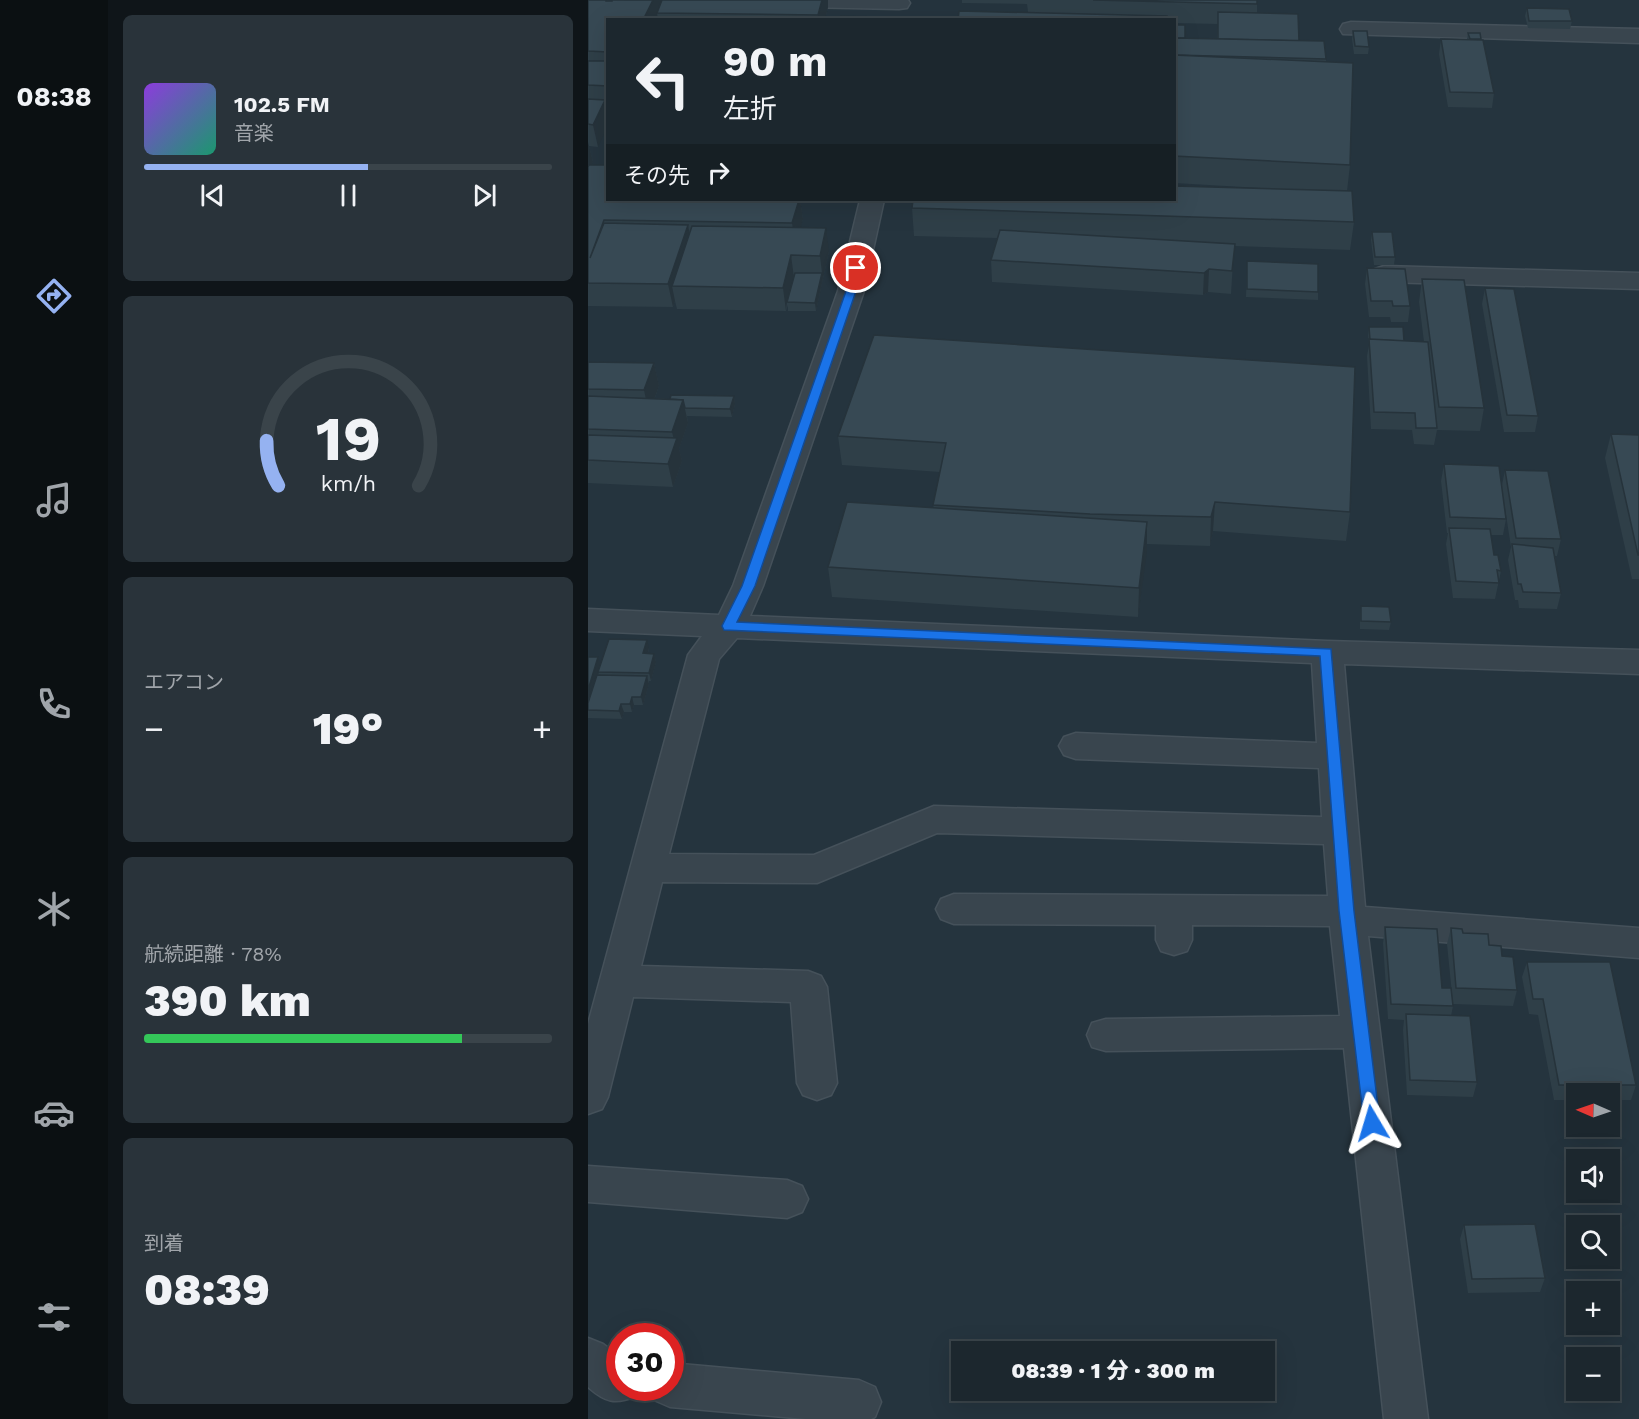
<!DOCTYPE html>
<html lang="ja">
<meta charset="utf-8">
<style>
:root{--surface:#1c272e;--page:#29333a;--text:#f1f3f6;--muted:#a0a5aa;--line:#3a444a;--accent:#95b2f1}
body{margin:0;font-family:"Work Sans","Noto Sans JP",sans-serif;background:var(--page);color:var(--text);height:100vh;display:flex;flex-direction:column;font-size:22px;white-space:nowrap}
*{box-sizing:border-box;margin:0}
p{font-size:20px;color:var(--muted)}
.icon{flex:none;width:33px;height:33px;fill:none;stroke:currentColor;stroke-width:2;stroke-linecap:round;stroke-linejoin:round}
.map{position:relative;flex:1;overflow:hidden}
.sheet{display:flex;flex-direction:column;gap:15px;padding:15px;background:#0f1519;width:480px}
.sheet>*{flex:none}
.hud{position:absolute;left:18px;top:18px;width:570px;height:183px;border-radius:0px;box-shadow:0 6px 24px #0002,0 0 0 2px var(--line);background:#1c272e;color:var(--text);overflow:hidden}
.needle{width:39px;rotate:272deg}
.tools{position:absolute;left:978px;top:1083px;display:grid;gap:12px}
.tools a{display:grid;place-items:center;width:54px;height:54px;border-radius:0px;background:var(--surface);box-shadow:0 6px 24px #0002,0 0 0 2px var(--line);font-size:30px}
.speed{position:absolute;left:18px;top:1323px;display:flex;gap:12px;font-size:30px;font-weight:700;text-align:center}
.speed>*{display:grid;place-content:center;width:78px;height:78px;border-radius:50%;background:var(--surface);box-shadow:0 6px 24px #0002,0 0 0 2px var(--line);line-height:1}
.speed .limit{border:9px solid #d22;background:#fff;color:#111}
.pin{position:absolute;display:grid;place-items:center;width:51px;height:51px;color:#fff;margin:-26px;border:3px solid #fff;border-radius:50%;box-shadow:0 2px 6px #0007}
.me{position:absolute;width:66px;margin:-33px;rotate:353deg;stroke-linejoin:round;filter:drop-shadow(0 0 4px #0008)}
.turn{display:flex;align-items:center;gap:21px;height:126px;padding:0 18px;font-size:27px}
.turn .icon{width:78px;height:78px;stroke-width:2.5}
.turn b{display:block;font-size:42px;line-height:51px}
.then{display:flex;align-items:center;height:57px;padding:0 18px;background:#0003;gap:12px;font-size:22px}
.big{font-size:45px;font-weight:800;line-height:1.1}
.sheet .tile{flex:1;display:flex;flex-direction:column;justify-content:center;gap:9px;min-width:0;padding:0 21px;border-radius:9px;background:var(--page)}
.sheet .dial{align-items:center;gap:0}
.dial svg{height:156px;overflow:visible;fill:none;stroke:var(--line);stroke-width:7;stroke-linecap:round;text-anchor:middle}
.dial text{fill:var(--text);stroke:none}
.song{display:flex;align-items:center;gap:18px}
.cover{width:72px;height:72px;border-radius:9px;background:linear-gradient(135deg,hsl(270 70% 55%),hsl(160 70% 35%))}
.played{height:6px;border-radius:3px;background:linear-gradient(90deg,var(--accent) 55%,var(--line) 55%)}
.keys{display:flex;justify-content:space-around;direction:ltr}
.heat{display:flex;justify-content:space-between;align-items:center;font-size:33px;direction:ltr}
.charge{height:9px;border-radius:4px;background:linear-gradient(90deg,#34c759 78%,var(--line) 0)}
.trip{position:absolute;left:363px;top:1341px;width:324px;height:60px;border-radius:0px;background:var(--surface);box-shadow:0 6px 24px #0002,0 0 0 2px var(--line);font-weight:800;line-height:60px;text-align:center}
main{display:flex;flex:1;min-height:0}
.dock{display:flex;flex-direction:column;width:108px;justify-content:space-around;align-items:center;background:#0b1012;color:var(--muted)}
.dock .icon{width:42px;height:42px}
.dock .on{color:var(--accent)}
.dock b{font-size:27px;color:var(--text)}
.map>svg:first-child{display:block}
.lines{fill:none;stroke-linecap:round;stroke-linejoin:round}
.minor-casing{stroke:#45515a;stroke-width:3}
.minor{fill:#39454e;fill-rule:evenodd}
.wall{fill:#2f3f48}
.shaded-wall{fill:#26333b}
.building{fill:#374954;stroke:#26333b;stroke-width:1.5}
.route{fill:#1a73e8;stroke:#114b97;stroke-width:1.5}
</style>
<main>
<nav class="dock">
<b>08:38</b>
<svg class="icon on" aria-label="directions" viewBox="0 0 24 24"><path d="M12 3l9 9-9 9-9-9zM9 14v-3h6M13 9l2 2-2 2"/></svg>
<svg class="icon" aria-label="music" viewBox="0 0 24 24"><path d="M9 18V5l10-2v13"/><circle cx="6" cy="18" r="3"/><circle cx="16" cy="16" r="3"/></svg>
<svg class="icon" aria-label="phone" viewBox="0 0 24 24"><path d="M5 4h4l2 5-3 2q2 4 5 5l2-3 5 2v4C11 20 4 13 5 4z"/></svg>
<svg class="icon" aria-label="climate" viewBox="0 0 24 24"><path d="M12 3v18M4 7l16 10M4 17L20 7"/></svg>
<svg class="icon" aria-label="car" viewBox="0 0 24 24"><path d="M5 17H2v-5l4-1 3-4h7l3 4 3 1v5h-3M9 17h6M6 11h13"/><circle cx="7" cy="17" r="2"/><circle cx="17" cy="17" r="2"/></svg>
<svg class="icon" aria-label="filters" viewBox="0 0 24 24"><path d="M4 7h16M4 17h16"/><circle cx="9" cy="7" r="2"/><circle cx="15" cy="17" r="2"/></svg>
</nav>
<section class="sheet">
<div class="tile">
<div class="song"><i class="cover"></i><div><b>102.5 FM</b><p>音楽</p></div></div>
<div class="played"></div>
<div class="keys"><svg class="icon" aria-label="previous" viewBox="0 0 24 24"><path d="M18 5L8 12l10 7zM5 5v14"/></svg><svg class="icon" aria-label="pause" viewBox="0 0 24 24"><path d="M8 5v14M16 5v14"/></svg><svg class="icon" aria-label="next" viewBox="0 0 24 24"><path d="M6 5l10 7-10 7zM19 5v14"/></svg></div>
</div>
<div class="tile dial"><svg viewBox="0 0 100 80">
<path d="M14 69A42 42 0 1 1 86 69"/>
<path d="M14 69A42 42 0 0 1 8 46" stroke="#95b2f1"/>
<text x="50" y="56" font-size="32" font-weight="700">19</text>
<text x="50" y="72" font-size="11">km/h</text>
</svg></div>
<div class="tile"><p>エアコン</p>
<div class="heat"><a>−</a><b class="big">19°</b><a>+</a></div>
</div>
<div class="tile"><p>航続距離 · 78%</p><b class="big">390 km</b><div class="charge"></div></div>
<div class="tile"><p>到着</p><b class="big">08:39</b></div>
</section>
<div class="map">
<svg width="1051" height="1419" viewBox="0 0 1051 1419">
<rect width="100%" height="100%" fill="#25343e"/>
<g class="lines">
<defs>
<g id="minor">
<polygon points="154,0 320,0 322,3 319,8 311,9 165,6 157,5"/>
<polygon points="763,22 1051,29 1051,43 755,34 752,29 755,24"/>
<path d="M 272,200 L 296,200 L 276,291 L 175,586 L 162,616 L 739,641 L 1051,650 L 1051,674 L 756,664 L 777,907 L 1051,928 L 1051,958 L 780,936 L 840,1419 L 796,1419 L 756,1048 L 518,1051 L 504,1047 L 499,1035 L 504,1023 L 518,1019 L 752,1016 L 742,926 L 604,925 L 604,940 L 599,951 L 586,955 L 573,951 L 568,940 L 568,925 L 366,924 L 353,919 L 348,909 L 353,899 L 366,894 L 740,896 L 736,844 L 349,833 L 229,883 L 74,882 L 53,966 L 220,971 L 233,976 L 239,987 L 249,1083 L 243,1095 L 229,1100 L 215,1095 L 209,1083 L 203,1002 L 45,997 L 20,1097 L 14,1109 L 0,1114 L 0,1024 L 100,655 L 114,636 L 0,631 L 0,609 L 131,615 L 145,586 L 250,291 ZM 149,638 L 724,663 L 729,743 L 488,733 L 476,737 L 471,746 L 476,755 L 488,759 L 731,768 L 734,817 L 346,806 L 226,855 L 81,854 L 131,659 Z"/>
<polygon points="796,266 1051,273 1051,289 796,282 787,279 783,274 787,269"/>
<polygon points="0,1166 199,1180 214,1186 220,1199 214,1212 199,1218 0,1202"/>
<path d="M 0,1338 L 15,1344 L 32,1357 L 32,1388 L 51,1388 L 48,1396 C 27,1405 17,1402 0,1387 Z"/>
<polygon points="82,1363 271,1380 287,1387 293,1402 287,1417 283,1419 218,1419 82,1407 66,1400 61,1388 82,1388"/>
</g>
</defs>
<use href="#minor" class="minor-casing"/>
<use href="#minor" class="minor"/>
</g>
<g class="wall">
<polygon points="0,0 240,7 237,20 20,20 20,107 19,107 10,147 1,146 5,162 3,165 20,200 212,200 215,219 212,228 241,251 228,311 200,311 200,305 198,311 89,309 87,301 85,307 0,306"/>
<polygon points="374,0 669,0 669,13 738,59 738,62 762,165 759,191 766,222 762,250 646,246 643,294 620,292 615,295 404,282 403,260 409,238 326,236 324,208 673,188 586,183 586,25 597,38 629,39 630,24 586,23 586,20 370,20 440,12 439,4 374,3"/>
<polygon points="939,8 984,21 982,29 940,28 937,16"/>
<polygon points="765,31 781,47 780,54 766,54 764,39"/>
<polygon points="880,33 906,93 904,108 860,107 851,54 853,39 879,39"/>
<polygon points="784,232 807,257 806,265 786,265 783,240"/>
<polygon points="659,261 730,292 730,300 658,297"/>
<polygon points="779,268 822,306 820,322 803,322 802,317 781,317 777,284"/>
<polygon points="834,279 896,408 892,431 849,430 846,445 826,444 824,430 783,429 779,356 781,345 780,335 781,327 816,341 836,342 831,302"/>
<polygon points="897,288 950,416 947,432 916,432 894,304"/>
<polygon points="286,335 762,512 758,541 625,531 622,546 559,544 550,617 244,597 240,567 346,508 345,505 352,472 254,465 250,436"/>
<polygon points="0,362 66,363 71,386 67,398 82,399 146,396 147,404 144,417 99,416 100,423 91,449 94,461 85,487 0,483"/>
<polygon points="1023,434 1051,435 1051,579 1044,579 1017,458"/>
<polygon points="856,464 914,485 917,470 973,539 969,556 967,556 973,593 969,609 931,608 930,600 927,600 920,560 923,547 916,502 918,519 915,535 903,535 906,555 913,571 907,599 865,598 858,544 860,533 859,533 853,481"/>
<polygon points="773,606 803,622 801,630 772,629 772,615"/>
<polygon points="61,648 60,653 66,654 68,662 63,681 61,681 61,684 55,705 46,705 44,712 36,712 34,719 0,718 0,657 10,657 12,665"/>
<polygon points="797,927 854,988 865,1006 863,1016 889,1082 885,1097 819,1095 815,1030 816,1020 800,1019 795,943"/>
<polygon points="863,928 875,933 901,945 914,956 929,990 925,1006 865,1004 859,944"/>
<polygon points="939,962 1048,1085 1043,1100 1022,1100 1022,1094 988,1094 988,1100 966,1100 950,1015 941,1014 934,977"/>
<polygon points="876,1225 957,1278 952,1292 880,1293 872,1239"/>
</g>
<g class="shaded-wall">
<polygon points="65,0 76,0 69,13 70,20 55,20"/>
<polygon points="234,0 240,0 240,7 237,20 230,20 230,15"/>
<polygon points="17,100 20,112 20,126 10,147 5,125"/>
<polygon points="0,142 5,162 0,172"/>
<polygon points="203,200 212,200 215,219 208,246 204,223"/>
<polygon points="100,225 104,247 84,286 87,301 85,307 80,284"/>
<polygon points="238,228 241,251 228,311 227,303 234,273 232,256"/>
<polygon points="203,255 206,278 199,302 198,311 195,288"/>
<polygon points="621,269 620,292 615,295 616,273"/>
<polygon points="66,363 71,386 61,414 56,390"/>
<polygon points="146,396 147,404 144,417 142,409"/>
<polygon points="95,400 100,423 91,449 94,461 85,487 80,464 87,444 84,432"/>
<polygon points="627,502 625,531 622,546 623,517"/>
<polygon points="559,522 559,551 550,617 551,588"/>
<polygon points="59,640 61,648 57,662 55,653"/>
<polygon points="66,654 68,662 63,681 61,673"/>
<polygon points="10,657 13,666 0,706 0,690"/>
<polygon points="59,676 61,684 55,705 53,697"/>
<polygon points="44,697 46,705 44,712 42,704"/>
<polygon points="33,704 36,712 34,719 31,711"/>
</g>
<g class="building">
<polygon points="0,0 18,0 18,1 24,1 24,0 65,0 55,20 20,20 20,52 0,51"/>
<polygon points="74,0 234,0 230,15 69,13"/>
<polygon points="505,0 669,0 669,4"/>
<polygon points="939,8 981,9 984,21 941,21"/>
<polygon points="371,11 579,16 579,20 370,20"/>
<polygon points="630,12 710,14 711,41 630,39"/>
<polygon points="253,16 288,17 287,20 252,20"/>
<rect x="586" y="25" width="11" height="13"/>
<polygon points="765,31 779,31 781,47 767,46"/>
<polygon points="880,33 892,33 893,39 882,39"/>
<polygon points="586,38 736,41 738,59 586,55"/>
<polygon points="853,39 895,40 906,93 862,92"/>
<polygon points="586,55 765,63 762,165 586,156"/>
<polygon points="0,61 20,61 20,86 0,85"/>
<polygon points="0,99 17,100 5,125 0,124"/>
<polygon points="1,165 20,165 20,200 211,200 204,223 16,220 2,258 16,223 100,225 80,284 0,283 0,167"/>
<polygon points="586,186 764,191 766,222 324,208 325,200 586,200"/>
<polygon points="104,226 238,228 232,256 203,255 195,288 84,286"/>
<polygon points="412,230 647,244 644,271 621,269 616,273 403,260"/>
<polygon points="784,232 804,232 807,257 787,257"/>
<polygon points="659,261 730,264 730,292 659,289"/>
<polygon points="779,268 817,269 822,306 805,306 804,301 783,301"/>
<polygon points="207,273 234,273 227,303 199,302"/>
<polygon points="834,279 876,280 896,408 851,407"/>
<polygon points="897,288 926,289 950,416 919,415"/>
<polygon points="781,327 815,327 816,341 782,340"/>
<polygon points="286,335 767,367 762,512 627,502 623,517 502,514 345,505 358,443 250,436"/>
<polygon points="781,339 840,342 849,428 828,428 827,413 786,412"/>
<polygon points="0,362 66,363 56,390 0,389"/>
<polygon points="83,395 146,396 142,409 97,408 95,400 82,399"/>
<polygon points="0,396 95,400 84,432 0,429"/>
<polygon points="1023,434 1051,435 1051,555 1050,555"/>
<polygon points="0,435 89,438 80,464 0,460"/>
<polygon points="856,464 911,466 918,519 862,517"/>
<polygon points="917,470 960,471 973,539 928,538"/>
<polygon points="259,502 559,522 551,588 240,567"/>
<polygon points="861,528 902,529 906,555 910,555 913,571 909,570 911,583 868,581"/>
<polygon points="924,544 965,548 973,593 935,592 933,584 930,584"/>
<polygon points="773,606 801,607 803,622 773,621"/>
<polygon points="21,639 59,640 55,653 66,654 61,673 10,672"/>
<polygon points="0,657 10,657 0,690"/>
<polygon points="9,675 59,676 53,697 44,697 42,704 33,704 31,711 0,710 0,703"/>
<polygon points="797,927 849,929 854,988 863,988 865,1006 803,1004"/>
<polygon points="863,928 874,929 875,933 900,934 901,945 913,946 914,956 925,957 929,990 868,988"/>
<polygon points="939,962 1022,962 1048,1085 971,1085 955,999 945,999"/>
<polygon points="818,1014 882,1016 889,1082 822,1080"/>
<polygon points="947,1224 957,1278 884,1279 876,1225"/>
</g>
<polygon class="route" points="268,265 274,268 268,291 167,586 149,622 743,649 766,911 792,1123 790,1128 784,1130 778,1128 776,1123 751,911 732,656 136,630 134,626 154,586 258,291 263,268"/>
</svg>
<div class="tools">
<a><svg class="needle" viewBox="-14 -14 28 28"><path d="M0-13l5 13h-10z" fill="#e53935"/><path d="M0 13l5-13h-10z" fill="#a0a5aa"/></svg></a>
<a><svg class="icon" aria-label="sound" viewBox="0 0 24 24"><path d="M4 9h4l5-4v14l-5-4H4zM17 9q2 3 0 6"/></svg></a>
<a><svg class="icon" aria-label="search" viewBox="0 0 24 24"><circle cx="10" cy="10" r="6"/><path d="M15 15l6 6"/></svg></a>
<a>+</a>
<a>−</a>
</div>
<div class="speed"><div class="limit">30</div></div>
<div class="pin" style="left:268px;top:268px;background:#d93025"><svg class="icon" aria-label="arrive" viewBox="0 0 24 24"><path d="M6 21V4h12l-3 4 3 4H6"/></svg></div>
<svg class="me" style="left:784px;top:1123px" viewBox="-20 -20 40 40"><path d="M0-17L14 15 0 8-14 15z" fill="#1a73e8" stroke="#fff" stroke-width="4"/></svg>
<div class="trip">08:39 · 1 分 · 300 m</div>
<div class="hud">
<div class="turn"><svg class="icon" aria-label="left" viewBox="0 0 24 24"><path d="M17 20v-9H6M10 6l-5 5 5 5"/></svg><div><b>90 m</b>左折</div></div>
<div class="then">その先<svg class="icon" aria-label="right" viewBox="0 0 24 24"><path d="M7 20v-9h11M14 6l5 5-5 5"/></svg></div>
</div>
</div>
</main>
